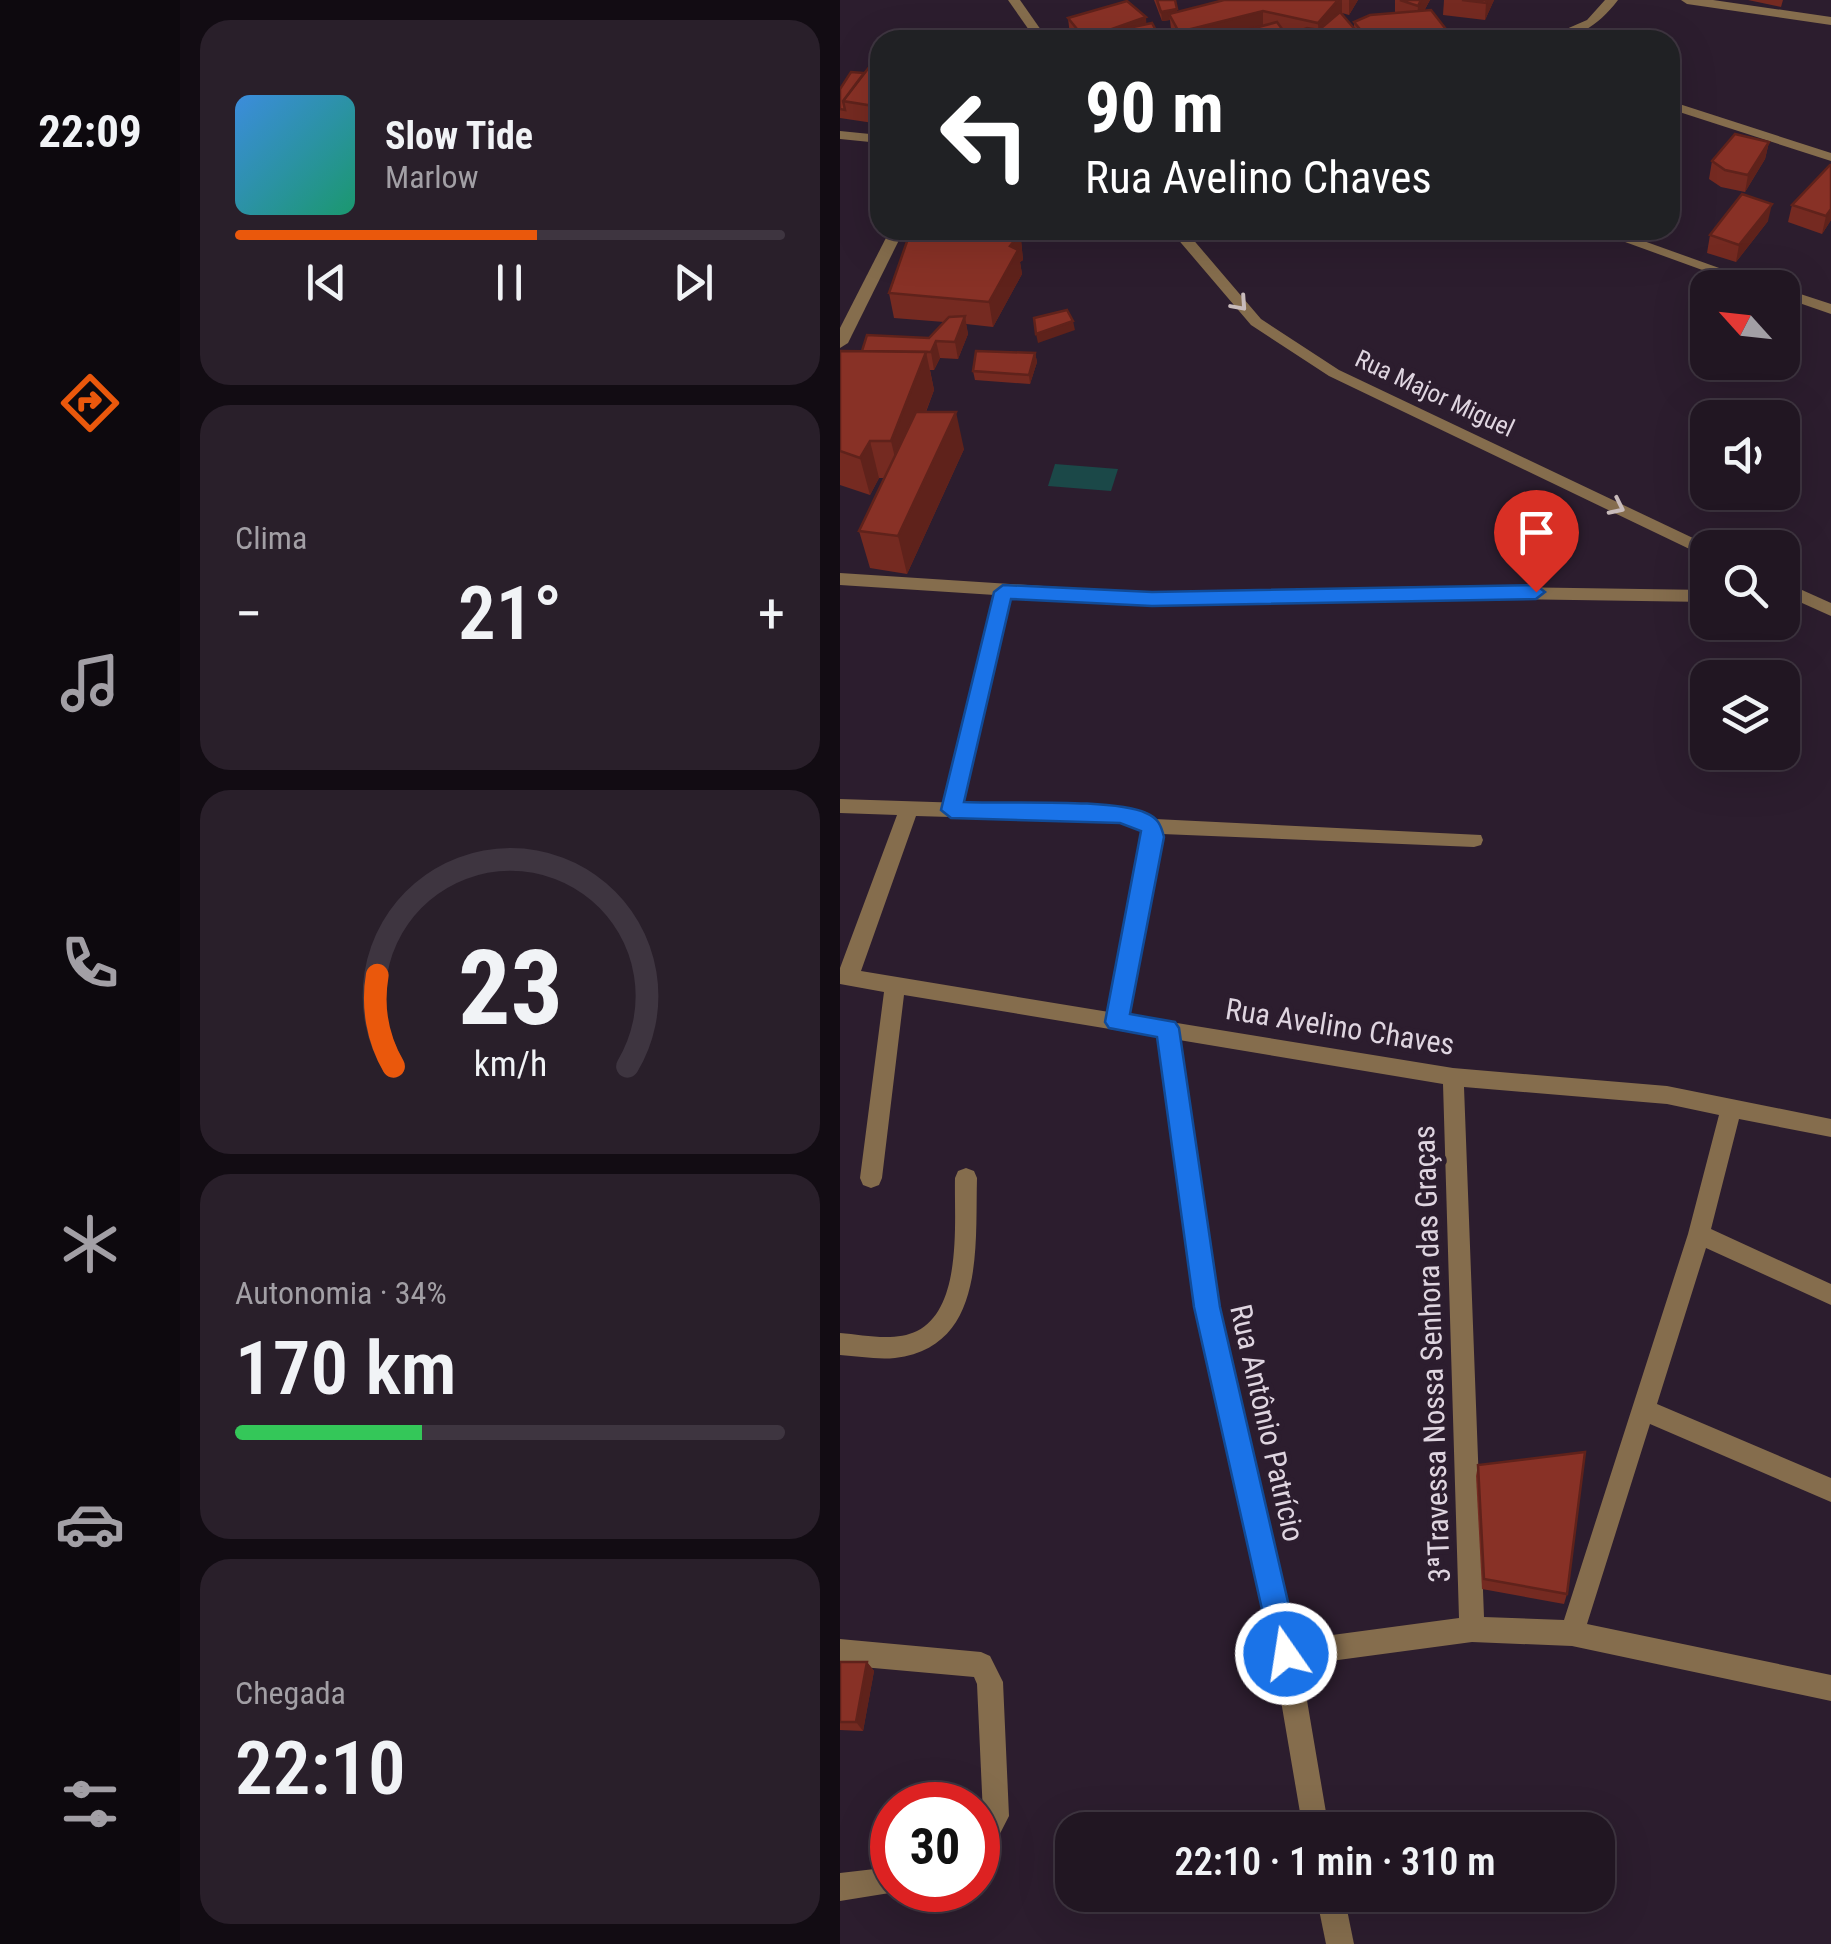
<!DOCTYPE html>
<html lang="pt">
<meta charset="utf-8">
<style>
:root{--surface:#211622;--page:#291f2a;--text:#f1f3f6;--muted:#a29fa5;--line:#3e3540;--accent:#ea580c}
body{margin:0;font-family:"Roboto Condensed",sans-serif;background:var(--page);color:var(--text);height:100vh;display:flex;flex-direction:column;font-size:38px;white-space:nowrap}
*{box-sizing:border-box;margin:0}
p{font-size:32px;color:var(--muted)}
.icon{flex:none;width:55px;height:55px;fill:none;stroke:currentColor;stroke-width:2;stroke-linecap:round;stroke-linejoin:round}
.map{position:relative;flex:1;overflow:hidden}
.details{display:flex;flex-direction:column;gap:20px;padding:20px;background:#120c13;width:660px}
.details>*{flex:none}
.hud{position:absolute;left:30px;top:30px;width:810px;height:210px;border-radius:30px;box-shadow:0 10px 40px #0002,0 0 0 2px var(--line);background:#202124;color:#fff;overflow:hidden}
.needle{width:65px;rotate:297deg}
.fabs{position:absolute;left:850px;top:270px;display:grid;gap:20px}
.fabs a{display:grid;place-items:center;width:110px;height:110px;border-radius:20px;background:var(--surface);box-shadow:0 10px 40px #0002,0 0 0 2px var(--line);font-size:50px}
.speed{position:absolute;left:30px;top:1782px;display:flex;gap:20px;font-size:50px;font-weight:700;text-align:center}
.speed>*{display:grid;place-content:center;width:130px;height:130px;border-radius:50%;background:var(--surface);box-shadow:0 10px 40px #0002,0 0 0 2px var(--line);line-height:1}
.speed .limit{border:15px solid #d22;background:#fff;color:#111}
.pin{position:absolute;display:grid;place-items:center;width:85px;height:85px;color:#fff;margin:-102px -42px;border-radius:50% 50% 50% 0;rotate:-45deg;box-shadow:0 0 10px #0007}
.pin .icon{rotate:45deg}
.me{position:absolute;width:110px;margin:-55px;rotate:347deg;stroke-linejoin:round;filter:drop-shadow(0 0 8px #0008)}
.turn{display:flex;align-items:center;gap:35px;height:210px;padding:0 50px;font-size:45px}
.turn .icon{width:130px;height:130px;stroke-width:2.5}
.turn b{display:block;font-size:70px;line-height:85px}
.big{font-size:75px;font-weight:600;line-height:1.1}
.details .widget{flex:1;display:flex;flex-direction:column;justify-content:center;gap:15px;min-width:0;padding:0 35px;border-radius:30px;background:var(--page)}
.details .dial{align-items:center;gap:0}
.dial svg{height:260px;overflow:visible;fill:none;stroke:var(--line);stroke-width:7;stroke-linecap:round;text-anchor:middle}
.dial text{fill:var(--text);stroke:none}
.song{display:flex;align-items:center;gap:30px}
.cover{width:120px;height:120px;border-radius:15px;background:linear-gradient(135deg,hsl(210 70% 55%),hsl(160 70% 35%))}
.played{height:10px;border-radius:5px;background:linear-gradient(90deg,var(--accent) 55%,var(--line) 55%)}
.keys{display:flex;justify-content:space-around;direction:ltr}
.heat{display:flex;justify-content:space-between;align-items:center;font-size:55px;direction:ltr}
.charge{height:15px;border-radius:8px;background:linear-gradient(90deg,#34c759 34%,var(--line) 0)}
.trip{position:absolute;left:215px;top:1812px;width:560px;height:100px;border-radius:30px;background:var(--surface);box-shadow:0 10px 40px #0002,0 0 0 2px var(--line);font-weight:600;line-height:100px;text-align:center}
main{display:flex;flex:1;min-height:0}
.menu{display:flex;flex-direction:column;width:180px;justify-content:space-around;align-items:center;background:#0d090e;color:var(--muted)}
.menu .icon{width:70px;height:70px}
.menu .on{color:var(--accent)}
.menu b{font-size:45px;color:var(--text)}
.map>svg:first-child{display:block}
.water{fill:#1b4848}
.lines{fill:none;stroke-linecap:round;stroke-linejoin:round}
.lane{fill:#856d4d;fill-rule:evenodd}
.street{fill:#856d4d;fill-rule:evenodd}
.wall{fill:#752a21}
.shaded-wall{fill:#5f221b}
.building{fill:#883126;stroke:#5f221b;stroke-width:2.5}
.oneway{stroke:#c8bbbb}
.route{fill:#1a73e8;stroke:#114b97;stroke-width:2.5}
.labels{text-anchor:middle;stroke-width:10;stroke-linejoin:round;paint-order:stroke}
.far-street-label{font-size:25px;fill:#dfd5e0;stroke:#2c1d2e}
.street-label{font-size:30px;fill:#dfd5e0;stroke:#2c1d2e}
</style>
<main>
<nav class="menu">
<b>22:09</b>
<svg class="icon on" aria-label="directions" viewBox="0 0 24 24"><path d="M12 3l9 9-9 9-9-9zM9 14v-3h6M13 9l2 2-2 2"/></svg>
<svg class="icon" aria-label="music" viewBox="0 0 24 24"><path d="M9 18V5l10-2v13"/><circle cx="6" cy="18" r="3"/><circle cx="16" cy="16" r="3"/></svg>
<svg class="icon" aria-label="phone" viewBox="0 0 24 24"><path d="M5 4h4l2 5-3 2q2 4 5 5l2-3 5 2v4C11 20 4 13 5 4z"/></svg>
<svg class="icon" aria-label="climate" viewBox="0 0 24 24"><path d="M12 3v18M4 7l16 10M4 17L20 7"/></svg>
<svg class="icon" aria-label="car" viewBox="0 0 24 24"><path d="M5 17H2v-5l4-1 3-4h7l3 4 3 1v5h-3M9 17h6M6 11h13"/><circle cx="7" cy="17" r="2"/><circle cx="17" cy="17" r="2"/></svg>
<svg class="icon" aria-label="filters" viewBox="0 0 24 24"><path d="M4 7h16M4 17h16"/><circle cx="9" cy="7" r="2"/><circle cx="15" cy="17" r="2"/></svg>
</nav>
<section class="details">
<div class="widget">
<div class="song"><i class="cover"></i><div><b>Slow Tide</b><p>Marlow</p></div></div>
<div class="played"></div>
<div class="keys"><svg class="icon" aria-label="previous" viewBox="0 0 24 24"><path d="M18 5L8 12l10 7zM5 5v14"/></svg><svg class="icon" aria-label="pause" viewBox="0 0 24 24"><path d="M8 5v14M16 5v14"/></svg><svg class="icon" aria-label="next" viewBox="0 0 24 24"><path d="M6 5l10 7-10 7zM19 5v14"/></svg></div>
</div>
<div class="widget"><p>Clima</p>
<div class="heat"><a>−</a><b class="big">21°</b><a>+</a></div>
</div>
<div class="widget dial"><svg viewBox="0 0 100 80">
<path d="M14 69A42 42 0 1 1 86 69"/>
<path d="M14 69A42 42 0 0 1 9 41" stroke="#ea580c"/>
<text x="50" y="56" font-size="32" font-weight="700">23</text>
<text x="50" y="72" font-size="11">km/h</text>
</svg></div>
<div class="widget"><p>Autonomia · 34%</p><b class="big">170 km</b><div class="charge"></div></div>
<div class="widget"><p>Chegada</p><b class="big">22:10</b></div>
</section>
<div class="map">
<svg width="991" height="1944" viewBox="0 0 991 1944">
<rect width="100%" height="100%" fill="#2c1d2e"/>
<polygon class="water" points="215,464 278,469 271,491 208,486"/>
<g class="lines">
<polygon class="lane" points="163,586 172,592 120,810 111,817 102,810 154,592"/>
<g class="street">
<polygon points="168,0 180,0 208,40 196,40"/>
<path d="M 765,0 L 778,0 C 757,27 736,40 701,40 L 747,20 Z"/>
<polygon points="841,0 873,0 991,17 991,25 847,4"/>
<polygon points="830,101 991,153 991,161 830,109"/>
<polygon points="0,131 40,135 40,143 0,139"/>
<polygon points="50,230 64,230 8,343 0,348 0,328"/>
<polygon points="330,230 345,230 421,319 499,370 874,548 868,548 868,557 862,555 489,376 411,325"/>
<polygon points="752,230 773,230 935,288 912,288"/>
<polygon points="942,288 991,304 991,314 942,297"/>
<polygon points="0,573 312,593 599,586 868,590 868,602 599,598 312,605 0,585"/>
<polygon points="942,581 991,603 991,616 942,594"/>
<path d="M 0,799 L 280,808 L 315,819 L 641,835 L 643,840 L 641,845 L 634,847 L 322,834 L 288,1015 L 613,1068 L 827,1086 L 991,1119 L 991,1137 L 899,1119 L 871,1229 L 991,1284 L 991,1305 L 866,1248 L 817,1404 L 991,1478 L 991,1502 L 810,1424 L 747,1624 L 991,1675 L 991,1701 L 732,1646 L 632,1642 L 461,1665 L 489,1830 L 463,1830 L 433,1654 L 356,1307 L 318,1037 L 64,995 L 42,1178 L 39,1185 L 31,1188 L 23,1185 L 20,1178 L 44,992 L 0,984 L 0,968 L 57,815 L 0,813 ZM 76,816 L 280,822 L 302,830 L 304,837 L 269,1012 L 21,971 ZM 339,1040 L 603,1084 L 619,1618 L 455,1640 L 378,1307 ZM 624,1087 L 827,1104 L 879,1115 L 848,1234 L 724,1620 L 644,1617 Z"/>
<path d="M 126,1168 L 134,1171 L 137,1178 C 135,1246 146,1347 55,1358 C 37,1360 18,1356 0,1355 L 0,1333 C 24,1335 55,1342 77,1331 C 123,1308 114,1221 115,1178 L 118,1171 Z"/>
<polygon points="0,1639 141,1652 150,1656 163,1682 169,1816 147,1859 138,1863 138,1824 143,1814 137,1684 134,1677 0,1665"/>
<polygon points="52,1867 52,1890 62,1891 0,1901 0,1873"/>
<polygon points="476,1895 504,1895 514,1944 486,1944"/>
</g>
</g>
<g class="wall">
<polygon points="314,0 335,0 337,12 384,0 518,0 509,15 502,13 514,29 514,22 555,13 555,0 590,0 584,11 611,40 324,40 332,39 330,20 322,21"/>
<polygon points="604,0 654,0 645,20 603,15"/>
<polygon points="908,0 943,0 941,7"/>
<polygon points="306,17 306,24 321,40 234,40 230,35 228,18"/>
<polygon points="40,67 40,124 0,118 0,89 24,73"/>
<polygon points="929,142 925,159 905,192 881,187 869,179 872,161"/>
<polygon points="991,165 991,220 982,234 948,222 952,205"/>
<polygon points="928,221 896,262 867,253 870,235"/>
<polygon points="181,240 183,260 180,262 182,274 153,327 126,324 128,334 118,359 100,358 94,370 90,370 94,390 86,412 124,449 67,574 30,568 19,531 44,478 39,478 30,495 0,485 0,351 22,351 89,338 104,322 54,318 49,293"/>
<polygon points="195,353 197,362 190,384 135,380 133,371"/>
<polygon points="638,1465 727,1594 724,1604 642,1589 636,1476"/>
<polygon points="0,1662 27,1662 34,1671 23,1731 0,1730"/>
</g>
<g class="shaded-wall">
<polygon points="498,0 502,0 502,19 479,40 478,23"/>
<polygon points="509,0 518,0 509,15"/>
<polygon points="581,0 590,0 577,23 578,6"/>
<polygon points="647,0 654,0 645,20 646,3"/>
<polygon points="337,9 338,18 329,14 330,20 322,21 321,12"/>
<polygon points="423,11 423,35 340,40 339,32"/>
<polygon points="306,17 307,34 255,35"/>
<polygon points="929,142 925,159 905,192 908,175"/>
<polygon points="932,204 928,221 896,262 899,245"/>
<polygon points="991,209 991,220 982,234 986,216"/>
<polygon points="178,230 181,240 183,260 180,262 182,274 153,327 149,302 170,246"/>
<polygon points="125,316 128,334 118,359 115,342"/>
<polygon points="233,321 235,330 198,343 196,334"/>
<polygon points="96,341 100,358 94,370 91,352"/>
<polygon points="86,352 94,390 60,479 51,441"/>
<polygon points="195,353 197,362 190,384 189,375"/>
<polygon points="116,412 124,449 67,574 58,536"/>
<polygon points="30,441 39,478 30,495 20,458"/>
<polygon points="27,1662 34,1671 23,1731 16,1722"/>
</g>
<g class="building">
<polygon points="317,0 335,0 337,9 321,12"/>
<polygon points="384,0 498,0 478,23 423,11 339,32 329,14"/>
<polygon points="560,0 581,0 578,6"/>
<polygon points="622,0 647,0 646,3"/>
<polygon points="287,1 306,17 255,35 312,23 321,40 246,40 228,18"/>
<polygon points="591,10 612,37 598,40 529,40 514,22 530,15"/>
<polygon points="500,12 524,40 458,40 452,34 467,28 479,30"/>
<polygon points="437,22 450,40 383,40 381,37"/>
<polygon points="374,31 381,40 324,40"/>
<polygon points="807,34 829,40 802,40"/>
<polygon points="30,66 40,67 40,107 3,101"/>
<polygon points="11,72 24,73 3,101 5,110 0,109 0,89"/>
<polygon points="895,134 929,142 908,175 885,170 872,161"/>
<polygon points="990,165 991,165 991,209 986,216 952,205"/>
<polygon points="902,194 932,204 899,245 870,235"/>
<polygon points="71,230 178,230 179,235 170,246 178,250 149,302 49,293"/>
<polygon points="227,310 233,321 196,334 194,318"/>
<polygon points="125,316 115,342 96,341 91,352 22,351 27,335 89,338 109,317"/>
<polygon points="0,351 86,352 51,441 30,441 20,458 0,451"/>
<polygon points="136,351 195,353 189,375 133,371"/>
<polygon points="76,412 116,412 58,536 19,531"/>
<polygon points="745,1452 727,1594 644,1579 638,1465"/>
<polygon points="0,1662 27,1662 16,1722 0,1722"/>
</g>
<defs><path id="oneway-chevron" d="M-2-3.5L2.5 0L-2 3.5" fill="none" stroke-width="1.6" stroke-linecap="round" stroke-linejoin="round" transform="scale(2.5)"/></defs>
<g class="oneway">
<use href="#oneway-chevron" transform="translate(400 304) rotate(48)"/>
<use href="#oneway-chevron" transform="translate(777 507) rotate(26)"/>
</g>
<path class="route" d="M 163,585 L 312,592 L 696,585 L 705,592 L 696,599 L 312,606 L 171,599 L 124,802 C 165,804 273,798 306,813 C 318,818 321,825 324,837 L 290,1014 L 335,1022 L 339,1028 L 380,1307 L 460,1654 L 456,1664 L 446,1668 L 436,1664 L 432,1654 L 354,1307 L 317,1037 L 269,1028 L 265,1022 L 301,831 L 280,823 L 111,818 L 101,810 L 154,592 Z"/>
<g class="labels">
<g class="far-street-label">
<text transform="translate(595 393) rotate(25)" y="9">Rua Major Miguel</text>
</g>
<g class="street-label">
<text transform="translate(500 1027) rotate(9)" y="10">Rua Avelino Chaves</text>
<text transform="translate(592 1354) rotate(-92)" y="10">3ªTravessa Nossa Senhora das Graças</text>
<text transform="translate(427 1423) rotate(77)" y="10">Rua Antônio Patrício</text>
</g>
</g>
</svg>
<div class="fabs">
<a><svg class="needle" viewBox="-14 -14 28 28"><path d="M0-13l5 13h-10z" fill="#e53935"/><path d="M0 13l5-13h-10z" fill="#a29fa5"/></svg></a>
<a><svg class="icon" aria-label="sound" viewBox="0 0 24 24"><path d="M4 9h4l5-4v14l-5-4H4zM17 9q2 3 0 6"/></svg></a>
<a><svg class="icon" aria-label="search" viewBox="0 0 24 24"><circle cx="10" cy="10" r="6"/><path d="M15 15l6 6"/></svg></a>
<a><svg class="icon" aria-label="layers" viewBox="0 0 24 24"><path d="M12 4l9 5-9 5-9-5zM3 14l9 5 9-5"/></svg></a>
</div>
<div class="speed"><div class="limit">30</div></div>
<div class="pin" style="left:696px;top:592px;background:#d93025"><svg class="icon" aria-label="arrive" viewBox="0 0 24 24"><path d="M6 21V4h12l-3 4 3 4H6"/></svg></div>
<svg class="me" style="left:446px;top:1654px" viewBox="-20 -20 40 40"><circle r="17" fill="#1a73e8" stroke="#fff" stroke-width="3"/><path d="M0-11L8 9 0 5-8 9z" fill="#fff"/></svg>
<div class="trip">22:10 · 1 min · 310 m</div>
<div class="hud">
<div class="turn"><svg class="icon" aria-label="left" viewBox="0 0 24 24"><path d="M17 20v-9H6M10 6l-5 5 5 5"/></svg><div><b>90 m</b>Rua Avelino Chaves</div></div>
</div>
</div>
</main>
